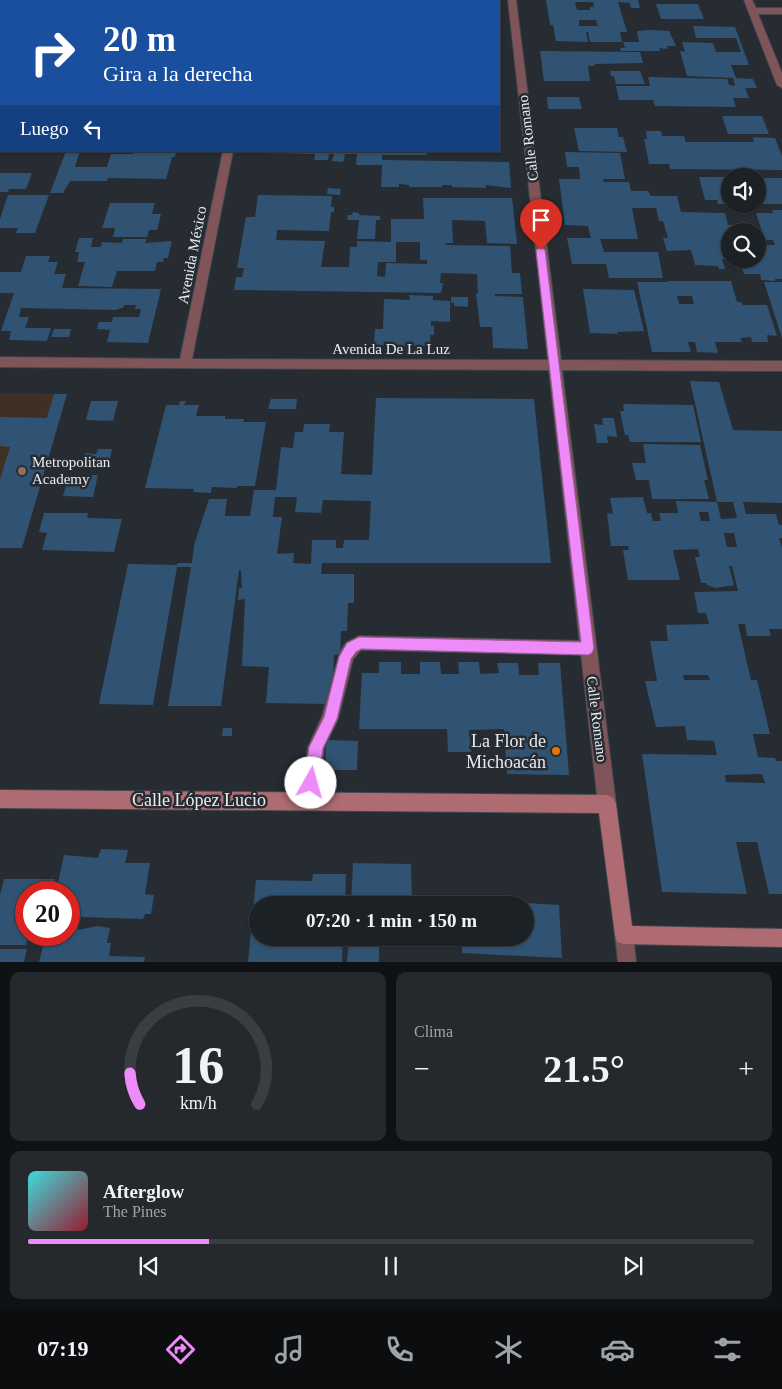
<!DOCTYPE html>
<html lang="es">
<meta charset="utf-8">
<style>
:root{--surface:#1c2126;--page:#25292e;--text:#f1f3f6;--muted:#a0a3a7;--line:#3a3e43;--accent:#ee8bf8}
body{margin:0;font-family:Georgia,serif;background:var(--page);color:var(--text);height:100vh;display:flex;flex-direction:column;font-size:19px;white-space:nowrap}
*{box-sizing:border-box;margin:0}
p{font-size:16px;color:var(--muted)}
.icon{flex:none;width:28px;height:28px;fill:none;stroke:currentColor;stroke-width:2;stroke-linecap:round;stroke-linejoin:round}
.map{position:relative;height:962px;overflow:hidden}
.sheet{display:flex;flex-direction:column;gap:10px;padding:10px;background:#0f1215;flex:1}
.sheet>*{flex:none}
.guide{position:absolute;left:0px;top:0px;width:500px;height:152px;box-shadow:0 1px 4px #0004,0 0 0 1px var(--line);background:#1a4fa0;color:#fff;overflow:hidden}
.buttons{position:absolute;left:721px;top:168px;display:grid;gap:10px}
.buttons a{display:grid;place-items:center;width:45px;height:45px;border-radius:50%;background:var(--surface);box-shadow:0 1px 4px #0004,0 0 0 1px var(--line);font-size:25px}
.speed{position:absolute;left:15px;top:881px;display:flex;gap:10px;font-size:25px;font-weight:700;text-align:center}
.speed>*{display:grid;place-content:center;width:65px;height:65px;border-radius:50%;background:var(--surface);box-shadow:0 1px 4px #0004,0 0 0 1px var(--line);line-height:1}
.speed .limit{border:8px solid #d22;background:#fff;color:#111}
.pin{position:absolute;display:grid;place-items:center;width:42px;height:42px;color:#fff;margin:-51px -21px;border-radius:50% 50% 50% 0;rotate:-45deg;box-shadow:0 0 5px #0007}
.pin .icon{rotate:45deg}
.me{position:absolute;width:55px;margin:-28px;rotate:7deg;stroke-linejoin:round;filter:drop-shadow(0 0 4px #0008)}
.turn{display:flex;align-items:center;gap:18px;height:105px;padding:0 20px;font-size:22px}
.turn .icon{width:65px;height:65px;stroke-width:2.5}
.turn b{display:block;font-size:35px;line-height:42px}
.then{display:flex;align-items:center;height:48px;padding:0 20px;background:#0003;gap:10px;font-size:19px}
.big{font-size:38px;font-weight:700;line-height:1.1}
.sheet .card{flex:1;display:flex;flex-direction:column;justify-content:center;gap:8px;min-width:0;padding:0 18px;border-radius:10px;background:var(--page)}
.sheet .dial{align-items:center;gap:0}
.dial svg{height:130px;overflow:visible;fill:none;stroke:var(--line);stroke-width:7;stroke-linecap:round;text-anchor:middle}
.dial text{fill:var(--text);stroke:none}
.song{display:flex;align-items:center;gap:15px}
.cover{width:60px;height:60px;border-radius:8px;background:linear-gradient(135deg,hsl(180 70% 55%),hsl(350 70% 35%))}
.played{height:5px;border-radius:2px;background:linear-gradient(90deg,var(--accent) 25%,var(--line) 25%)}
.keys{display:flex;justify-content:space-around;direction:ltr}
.heat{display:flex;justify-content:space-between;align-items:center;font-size:28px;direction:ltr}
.sheet .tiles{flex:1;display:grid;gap:10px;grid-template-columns:1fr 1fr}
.card:last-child{grid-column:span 2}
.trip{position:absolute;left:249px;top:896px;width:285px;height:50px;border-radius:25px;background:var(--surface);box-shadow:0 1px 4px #0004,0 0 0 1px var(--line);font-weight:700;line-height:50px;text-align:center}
.menu{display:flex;height:80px;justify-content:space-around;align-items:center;background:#0b0d0f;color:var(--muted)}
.menu .icon{width:35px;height:35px}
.menu .current{color:var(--accent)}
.menu b{font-size:22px;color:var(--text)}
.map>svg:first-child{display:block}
.education{fill:#3e3022}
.building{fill:#305373;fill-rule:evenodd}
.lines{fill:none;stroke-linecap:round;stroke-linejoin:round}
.service-casing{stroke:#41474d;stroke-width:2}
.minor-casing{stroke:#41474d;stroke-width:2}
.secondary-casing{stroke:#41474d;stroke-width:2}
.service{fill:#7f5559;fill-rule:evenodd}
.minor{fill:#7f5559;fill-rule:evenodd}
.secondary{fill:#ae6b72;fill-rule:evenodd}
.route{fill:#ee8bf8;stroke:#9b5aa1}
.education-dot{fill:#8d6e63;stroke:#262c32;stroke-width:2}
.food-dot{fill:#e8710a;stroke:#262c32;stroke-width:2}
.labels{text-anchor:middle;stroke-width:5;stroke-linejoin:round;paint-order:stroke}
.street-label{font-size:15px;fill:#e9edf1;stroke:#262c32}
.poi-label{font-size:15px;fill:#e9edf1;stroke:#262c32;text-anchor:start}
.near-poi-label{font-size:18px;fill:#e9edf1;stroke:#262c32;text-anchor:end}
.near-street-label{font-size:18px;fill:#e9edf1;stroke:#262c32}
</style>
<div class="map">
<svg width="782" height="962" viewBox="0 0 782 962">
<rect width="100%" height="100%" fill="#262c32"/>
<polygon class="education" points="0,393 67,394 22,548 0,548"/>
<g class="building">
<path d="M 546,0 L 638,0 L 640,8 L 631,8 L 630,3 L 618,2 L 627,32 L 620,32 L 622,42 L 590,42 L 588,32 L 586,32 L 588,42 L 556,41 L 553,25 L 550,25 ZM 575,2 L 593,2 L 594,7 L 590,7 L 590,10 L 577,10 ZM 579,20 L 596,20 L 598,26 L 579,26 Z"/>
<polygon points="656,4 698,4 704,19 661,19"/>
<polygon points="693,26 735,27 749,65 731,65 736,78 753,79 757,88 745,88 749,98 733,98 736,107 655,106 653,100 619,100 616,86 650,86 648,77 727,79 729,85 735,86 733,78 687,76 680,51 685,52 682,42 713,43 716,52 741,52 736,38 696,38"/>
<polygon points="650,30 669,31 676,46 667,46 668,49 659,48 660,51 621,51 620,48 625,48 623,42 639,42 637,31"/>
<polygon points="540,51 640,52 643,63 594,64 595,66 588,66 590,81 544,81"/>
<polygon points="610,71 640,71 645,84 616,84 614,76 611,76"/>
<polygon points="547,97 579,97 582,109 548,109"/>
<polygon points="722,116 762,116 769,134 728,134"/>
<polygon points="574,128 617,128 619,137 623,137 627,152 579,151"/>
<polygon points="646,131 661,131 662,136 684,136 686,142 754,142 753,137 775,138 782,156 782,170 670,169 669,164 649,164 644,139 647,139"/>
<polygon points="66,151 80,151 75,167 107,167 111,154 133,154 134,151 178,151 174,157 172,157 166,179 108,178 107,181 70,181 63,193 50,193"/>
<polygon points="262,151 427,151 427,155 382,155 382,160 509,162 511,188 486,185 486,188 452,187 452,185 442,185 442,187 409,187 409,185 399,184 399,187 381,187 382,165 356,165 357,154 345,154 343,162 332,161 334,154 329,154 328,160 314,160 315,154 261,153"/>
<polygon points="565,152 620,153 625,179 603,179 604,182 629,182 631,191 648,191 651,196 677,196 681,212 725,213 728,225 734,225 736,231 730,231 730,240 717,240 730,242 730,259 722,259 725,269 719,269 718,266 695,265 691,250 667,251 663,238 668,238 663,221 659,221 656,208 632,208 638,239 600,239 604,252 658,252 663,278 609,278 606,264 572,264 567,238 591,238 588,226 565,225 559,179 580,179 579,167 567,167"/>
<polygon points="0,173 32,173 26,189 9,189 8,192 0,192"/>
<polygon points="699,177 730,177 730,204 718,204 717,200 705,200"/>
<rect x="758" y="178" width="24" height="26"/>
<polygon points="328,188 341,189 340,195 327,194"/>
<polygon points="8,195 49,195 35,233 16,233 18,228 0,228 0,219"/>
<path d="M 258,195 L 332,196 L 331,207 L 334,207 L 334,212 L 331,212 L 329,231 L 277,230 L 276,240 L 325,241 L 321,267 L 349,267 L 350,247 L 357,247 L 357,241 L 391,242 L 391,219 L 424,219 L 423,198 L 512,198 L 517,244 L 487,243 L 485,221 L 452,220 L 453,243 L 445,243 L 446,245 L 510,246 L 512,273 L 520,273 L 522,294 L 495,294 L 495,296 L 523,297 L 528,349 L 493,348 L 492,327 L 480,327 L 476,294 L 478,293 L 477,274 L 441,273 L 440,283 L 443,283 L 441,293 L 234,290 L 236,277 L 242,277 L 244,268 L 237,268 L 246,217 L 255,217 ZM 396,242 L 420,242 L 420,260 L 427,260 L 427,264 L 386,263 L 385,277 L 377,276 L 378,262 L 396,262 Z"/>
<polygon points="110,203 155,203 152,214 161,214 157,230 149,230 147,237 113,237 115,228 102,228"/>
<polygon points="772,210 782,210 782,279 775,279 775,281 761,280 760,274 744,274 739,259 758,259 758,245 775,245 773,240 765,240 756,213 773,213"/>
<polygon points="353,212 359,213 359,215 380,216 380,220 376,220 375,239 357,239 359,220 347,220 348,215 352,215"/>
<polygon points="79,238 93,238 91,247 101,247 102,242 122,243 123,239 147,239 145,243 172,241 168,258 164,258 163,262 157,262 155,271 117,271 112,287 78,286 85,262 77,262 79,252 75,252"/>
<polygon points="26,256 50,256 48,262 58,262 54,274 66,274 62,288 161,289 148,343 107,342 110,330 97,329 99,322 112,322 113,317 139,317 141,309 135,309 136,305 124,305 123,308 117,309 117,310 21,308 19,317 29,317 25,328 51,328 47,341 9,340 11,331 1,331 14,293 0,293 0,272 21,272"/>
<path d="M 668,281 L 731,281 L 737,302 L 741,302 L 743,305 L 767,305 L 777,336 L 767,335 L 768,342 L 752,342 L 751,337 L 740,338 L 742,342 L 715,342 L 718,353 L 697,352 L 695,342 L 688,342 L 691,352 L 652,352 L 637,282 L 668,282 ZM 677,296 L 692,296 L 694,304 L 679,304 Z"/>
<polygon points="764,282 782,282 782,338"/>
<polygon points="583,289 634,290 644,331 617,332 618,334 590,333"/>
<polygon points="409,295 433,296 433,300 450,301 450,322 431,321 431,326 434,326 434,335 430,335 430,346 374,345 375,329 383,329 384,299 410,300"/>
<polygon points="451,297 468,297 468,307 454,306 454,303 451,303"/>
<polygon points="54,329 71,329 69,337 51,337"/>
<path d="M 690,381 L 719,382 L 733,430 L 782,431 L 782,503 L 743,502 L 746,514 L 776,514 L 779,525 L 782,525 L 782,538 L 779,538 L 782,548 L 782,629 L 769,629 L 771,636 L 747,636 L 745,624 L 738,624 L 751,680 L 757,680 L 770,734 L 753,734 L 758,757 L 775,758 L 776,761 L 782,761 L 782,894 L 769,894 L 757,842 L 736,842 L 747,894 L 662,892 L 642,754 L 717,755 L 714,741 L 687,740 L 685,726 L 656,727 L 645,681 L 657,681 L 650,641 L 668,641 L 666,625 L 709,624 L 706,613 L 698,613 L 694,592 L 738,591 L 732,566 L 729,566 L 734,585 L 716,588 L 707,585 L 706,583 L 701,583 L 695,557 L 700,557 L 698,549 L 673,550 L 680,580 L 628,580 L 623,550 L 629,550 L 628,546 L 611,546 L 607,513 L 613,514 L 610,498 L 643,497 L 647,513 L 651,513 L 653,521 L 661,521 L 659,513 L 678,513 L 676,501 L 717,502 L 721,519 L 737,518 L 733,502 L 717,502 ZM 699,512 L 708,512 L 710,521 L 701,521 ZM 724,533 L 734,533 L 737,547 L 727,547 ZM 683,675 L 708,675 L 710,680 L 684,680 ZM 762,774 L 765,783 L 726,782 L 725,775 Z"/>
<polygon points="54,394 67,394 22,548 0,548 0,479 10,447 0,446 0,417 47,418"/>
<path d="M 376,398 L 534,399 L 551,563 L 322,563 L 321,574 L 354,574 L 354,603 L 348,603 L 347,631 L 341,631 L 340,654 L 334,655 L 332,704 L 266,703 L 269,667 L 242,666 L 245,599 L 238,600 L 239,588 L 242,588 L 241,571 L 239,570 L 221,706 L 168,706 L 191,567 L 177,567 L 153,705 L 99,704 L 128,564 L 177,565 L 177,563 L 192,563 L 194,545 L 209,499 L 227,499 L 225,516 L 250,516 L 254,490 L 276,490 L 281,447 L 293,448 L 295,432 L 303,432 L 304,424 L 330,424 L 329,432 L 344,432 L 341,474 L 372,475 ZM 275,497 L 297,497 L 295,512 L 321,513 L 323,500 L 371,501 L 369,540 L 344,540 L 343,548 L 336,548 L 336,540 L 312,540 L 311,564 L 293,563 L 294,553 L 277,554 L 282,517 L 273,517 Z"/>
<polygon points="271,399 297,399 296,409 268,409"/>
<polygon points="91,401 118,401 113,421 86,420"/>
<polygon points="180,401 186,401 184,405 199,405 196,416 225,416 225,419 244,419 243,422 266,422 255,486 237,486 237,488 212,487 211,493 193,492 194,489 145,488 166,405 179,405"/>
<polygon points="623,404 693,405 701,442 630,442 628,435 625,435 620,411 624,411"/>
<polygon points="602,418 614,418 617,437 607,436 608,443 597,443 594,424 603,425"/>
<polygon points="643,444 700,445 708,480 704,480 709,499 652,499 649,480 636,480 632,463 646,463"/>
<polygon points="98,449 112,449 108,468 81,467 85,453 96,454"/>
<polygon points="69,475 98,475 93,497 63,496"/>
<polygon points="44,513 88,513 87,518 122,519 114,552 42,550 47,533 39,532"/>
<polygon points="379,662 401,662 401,674 420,674 420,662 440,662 441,674 459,674 458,662 479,662 480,674 499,673 497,663 518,663 519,675 539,675 538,663 560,663 569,775 507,774 504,729 469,730 471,752 448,752 447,729 359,729 362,673 379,673"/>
<polygon points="223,728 232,728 232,736 222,736"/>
<polygon points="326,740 358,741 357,770 325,770"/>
<polygon points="101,849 128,850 125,863 150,863 145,894 154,895 151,914 145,914 143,919 81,917 78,930 97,926 110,928 107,943 111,943 109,956 145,957 144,962 39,962 46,935 69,935 69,892 56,892 64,855 98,858"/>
<polygon points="353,863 411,864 412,905 351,905"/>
<polygon points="313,874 346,874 345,905 258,905 258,938 343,938 342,962 248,962 256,880 312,881"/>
<polygon points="4,879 55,879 52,892 26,892 26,935 28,935 26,945 0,945 0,895"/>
<polygon points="462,900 525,903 525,905 462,905"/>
<polygon points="525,903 559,905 562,958 462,953 462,938 525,938"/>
<polygon points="349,938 379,938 379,962 347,962"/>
<polygon points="0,949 27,949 24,962 0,962"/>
</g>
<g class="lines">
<defs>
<polygon id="service" points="359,636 588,641 593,643 596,648 593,653 588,655 361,650 353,659 338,719 324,748 318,801 315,807 309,810 303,807 300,801 308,747 322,717 340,652 346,643"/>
<g id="minor">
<polygon points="508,0 516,0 561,360 782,361 782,371 562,370 616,804 613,810 607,813 601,810 598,804 549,370 0,367 0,357 180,359 223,151 233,151 192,359 548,360"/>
<polygon points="744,0 752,0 756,8 782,8 782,14 758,14 782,73 782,88 777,85"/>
<polygon points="624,926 631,928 633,935 636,962 618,962 615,935 617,928"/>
</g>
<polygon id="secondary" points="0,790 607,795 613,798 616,804 632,926 782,929 782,947 624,944 617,942 615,935 599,813 0,808"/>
</defs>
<use href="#service" class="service-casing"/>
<use href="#minor" class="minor-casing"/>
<use href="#secondary" class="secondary-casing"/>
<use href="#service" class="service"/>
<use href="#minor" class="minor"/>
<use href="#secondary" class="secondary"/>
</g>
<polygon class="route" points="541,247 545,250 594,648 592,653 588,655 361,649 356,652 351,659 337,719 323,748 318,783 316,788 311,790 306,788 304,783 309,747 324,717 339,657 347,643 359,637 581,642 536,250"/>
<circle class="education-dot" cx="22" cy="471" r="5"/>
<circle class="food-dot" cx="556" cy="751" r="5"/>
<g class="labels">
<g class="street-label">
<text transform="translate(528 138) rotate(-97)" y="5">Calle Romano</text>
<text transform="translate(192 255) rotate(-79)" y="5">Avenida México</text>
<text x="391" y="354">Avenida De La Luz</text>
<text transform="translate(597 719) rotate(83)" y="5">Calle Romano</text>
</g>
<g class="poi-label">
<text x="32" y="467">Metropolitan<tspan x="32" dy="17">Academy</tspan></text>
</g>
<g class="near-poi-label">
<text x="546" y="747">La Flor de<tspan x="546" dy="21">Michoacán</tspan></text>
</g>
<g class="near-street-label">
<text x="199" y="806">Calle López Lucio</text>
</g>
</g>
</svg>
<div class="buttons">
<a><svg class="icon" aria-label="sound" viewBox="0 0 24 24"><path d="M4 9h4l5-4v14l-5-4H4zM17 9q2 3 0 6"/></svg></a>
<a><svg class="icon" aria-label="search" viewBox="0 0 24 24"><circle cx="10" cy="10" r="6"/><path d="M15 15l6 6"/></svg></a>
</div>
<div class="speed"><div class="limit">20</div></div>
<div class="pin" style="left:541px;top:250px;background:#d93025"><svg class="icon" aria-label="arrive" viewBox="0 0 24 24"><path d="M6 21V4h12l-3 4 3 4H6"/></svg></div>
<svg class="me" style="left:311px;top:783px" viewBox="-20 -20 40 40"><circle r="19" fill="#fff"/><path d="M0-13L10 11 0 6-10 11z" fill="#ee8bf8"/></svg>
<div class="trip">07:20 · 1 min · 150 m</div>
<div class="guide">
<div class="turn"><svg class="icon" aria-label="right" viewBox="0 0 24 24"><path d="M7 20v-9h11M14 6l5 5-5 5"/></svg><div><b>20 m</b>Gira a la derecha</div></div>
<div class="then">Luego<svg class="icon" aria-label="left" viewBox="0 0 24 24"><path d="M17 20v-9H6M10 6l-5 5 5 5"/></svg></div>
</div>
</div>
<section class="sheet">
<div class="tiles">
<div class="card dial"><svg viewBox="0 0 100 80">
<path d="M14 69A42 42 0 1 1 86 69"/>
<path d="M14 69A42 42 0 0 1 8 50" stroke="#ee8bf8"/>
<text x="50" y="56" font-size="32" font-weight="700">16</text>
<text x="50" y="72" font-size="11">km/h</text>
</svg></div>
<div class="card"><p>Clima</p>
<div class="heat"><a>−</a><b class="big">21.5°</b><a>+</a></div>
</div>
<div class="card">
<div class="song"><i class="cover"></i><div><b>Afterglow</b><p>The Pines</p></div></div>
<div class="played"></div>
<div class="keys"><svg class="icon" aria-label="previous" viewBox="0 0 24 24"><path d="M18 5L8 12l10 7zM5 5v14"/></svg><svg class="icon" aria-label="pause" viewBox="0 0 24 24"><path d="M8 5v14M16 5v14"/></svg><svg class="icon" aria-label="next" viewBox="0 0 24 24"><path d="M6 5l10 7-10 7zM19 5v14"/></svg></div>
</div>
</div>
</section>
<nav class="menu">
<b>07:19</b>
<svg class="icon current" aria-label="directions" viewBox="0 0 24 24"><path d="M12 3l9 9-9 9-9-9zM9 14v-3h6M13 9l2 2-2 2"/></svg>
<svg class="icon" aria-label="music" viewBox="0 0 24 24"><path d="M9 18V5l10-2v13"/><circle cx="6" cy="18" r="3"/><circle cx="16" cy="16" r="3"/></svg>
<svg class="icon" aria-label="phone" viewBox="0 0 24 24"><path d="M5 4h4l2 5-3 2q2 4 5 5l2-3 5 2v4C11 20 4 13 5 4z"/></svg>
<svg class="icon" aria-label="climate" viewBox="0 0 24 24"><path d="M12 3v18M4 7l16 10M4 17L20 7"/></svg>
<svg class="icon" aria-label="car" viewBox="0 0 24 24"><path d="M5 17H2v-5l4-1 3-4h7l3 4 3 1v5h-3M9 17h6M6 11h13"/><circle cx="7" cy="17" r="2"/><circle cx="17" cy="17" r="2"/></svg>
<svg class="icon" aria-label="filters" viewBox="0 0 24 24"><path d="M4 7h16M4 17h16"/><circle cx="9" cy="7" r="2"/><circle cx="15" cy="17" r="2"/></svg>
</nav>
